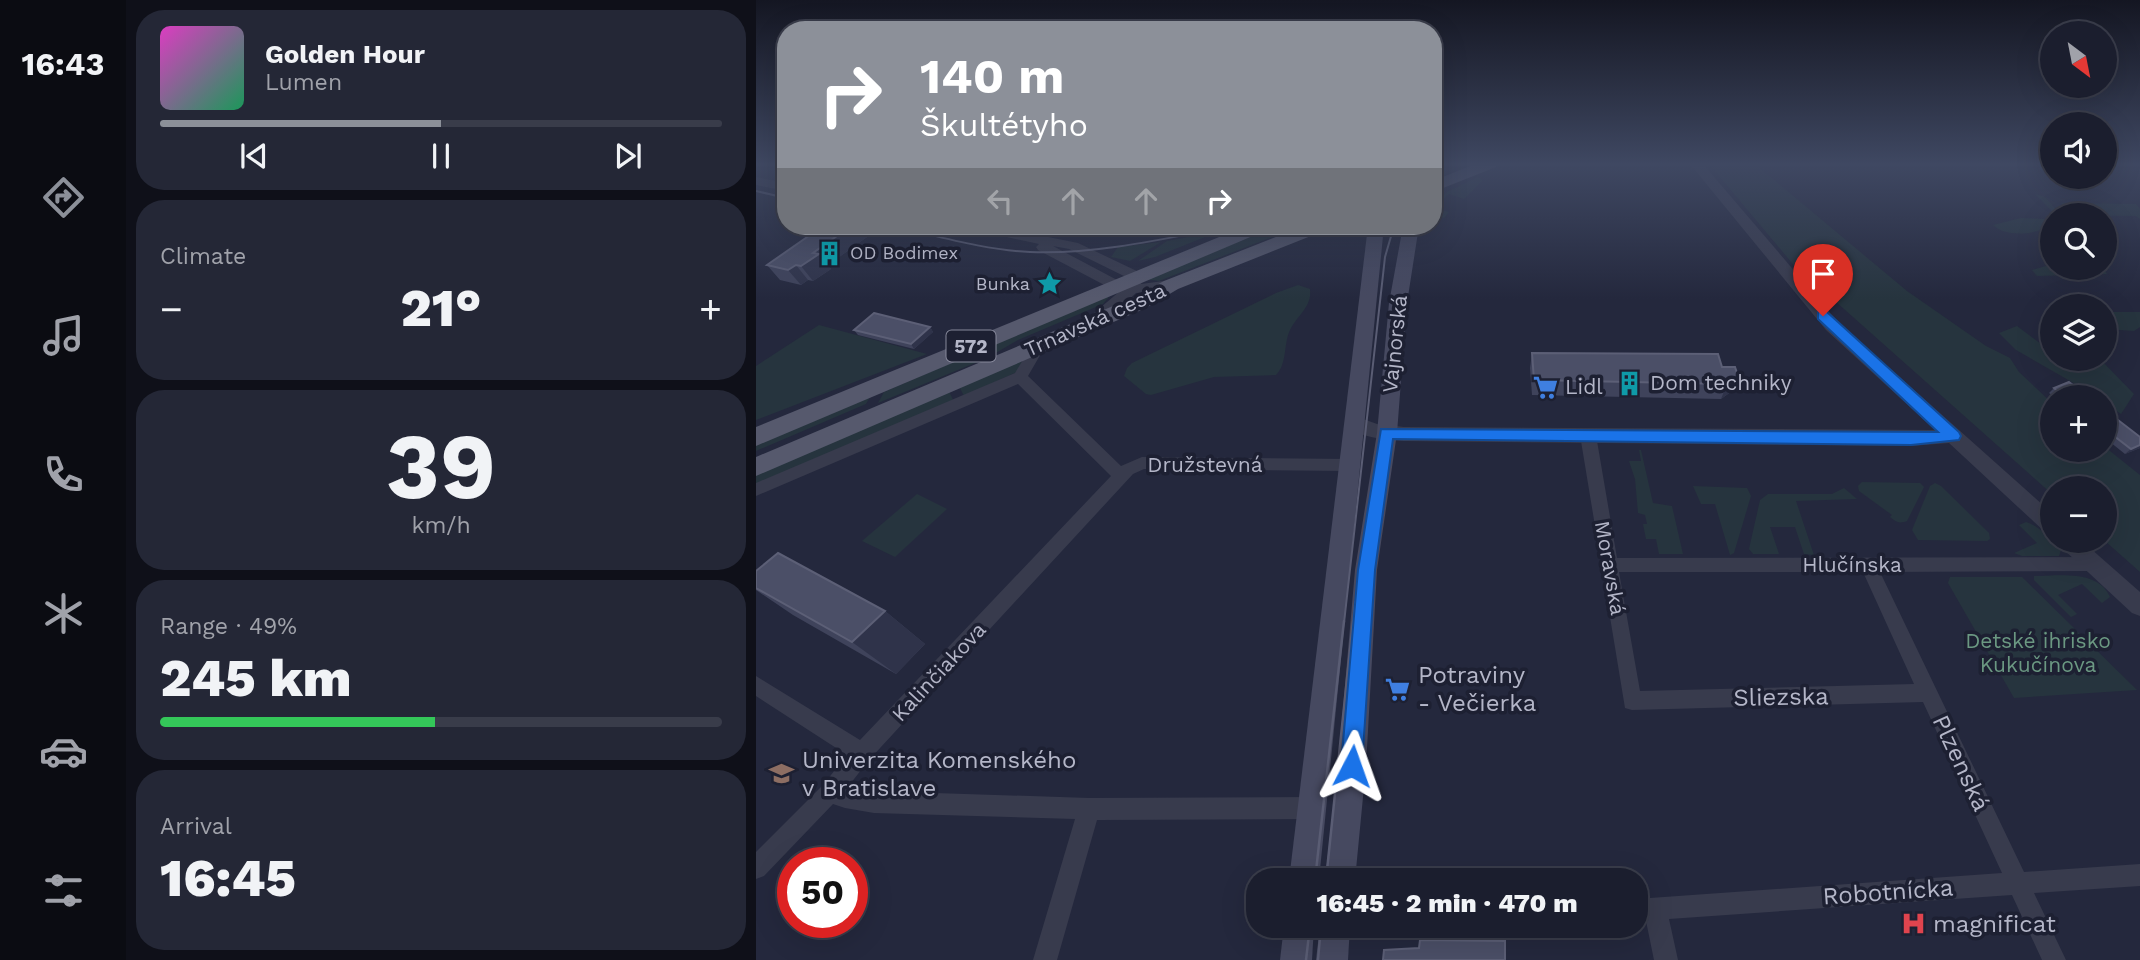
<!DOCTYPE html>
<meta charset="utf-8">
<style>
:root{--surface:#1b1e2e;--page:#242736;--text:#f1f3f6;--muted:#a0a2aa;--line:#393c4a;--accent:#8c9099}
body{margin:0;font-family:"Work Sans",sans-serif;background:var(--page);color:var(--text);height:100vh;display:flex;flex-direction:column;font-size:26px;white-space:nowrap}
*{box-sizing:border-box;margin:0}
p{font-size:23px;color:var(--muted)}
.icon{flex:none;width:38px;height:38px;fill:none;stroke:currentColor;stroke-width:2;stroke-linecap:round;stroke-linejoin:round}
.map{position:relative;flex:1;overflow:hidden}
.side{display:flex;flex-direction:column;gap:10px;padding:10px;background:#0f1019;width:630px}
.side>*{flex:none}
.top-card{position:absolute;left:21px;top:21px;width:665px;height:214px;border-radius:28px;box-shadow:0 7px 28px #0002,0 0 0 2px var(--line);background:#8c9099;color:#fff;overflow:hidden}
.needle{width:46px;rotate:148deg}
.fabs{position:absolute;left:1284px;top:21px;display:grid;gap:14px}
.fabs a{display:grid;place-items:center;width:77px;height:77px;border-radius:50%;background:var(--surface);box-shadow:0 7px 28px #0002,0 0 0 2px var(--line);font-size:35px}
.speed{position:absolute;left:21px;top:847px;display:flex;gap:14px;font-size:35px;font-weight:700;text-align:center}
.speed>*{display:grid;place-content:center;width:91px;height:91px;border-radius:50%;background:var(--surface);box-shadow:0 7px 28px #0002,0 0 0 2px var(--line);line-height:1}
.speed .limit{border:10px solid #d22;background:#fff;color:#111}
.pin{position:absolute;display:grid;place-items:center;width:60px;height:60px;color:#fff;margin:-72px -30px;border-radius:50% 50% 50% 0;rotate:-45deg;box-shadow:0 0 7px #0007}
.pin .icon{rotate:45deg}
.me{position:absolute;width:77px;margin:-38px;rotate:4deg;stroke-linejoin:round;filter:drop-shadow(0 0 5px #0008)}
.turn{display:flex;align-items:center;gap:24px;height:147px;padding:0 28px;font-size:32px}
.turn .icon{width:91px;height:91px;stroke-width:2.5}
.turn b{display:block;font-size:49px;line-height:60px}
.lanes{display:flex;align-items:center;height:66px;padding:0 28px;background:#0003;justify-content:center;gap:35px;direction:ltr}
.lanes .off{opacity:.35}
.big{font-size:52px;font-weight:800;line-height:1.1}
.side .widget{flex:1;display:flex;flex-direction:column;justify-content:center;gap:10px;min-width:0;padding:0 24px;border-radius:28px;background:var(--page)}
.side .dial{align-items:center;gap:0}
.dial b{font-size:91px;line-height:1}
.song{display:flex;align-items:center;gap:21px}
.cover{width:84px;height:84px;border-radius:10px;background:linear-gradient(135deg,hsl(310 70% 55%),hsl(150 70% 35%))}
.played{height:7px;border-radius:4px;background:linear-gradient(90deg,var(--accent) 50%,var(--line) 50%)}
.keys{display:flex;justify-content:space-around;direction:ltr}
.heat{display:flex;justify-content:space-between;align-items:center;font-size:38px;direction:ltr}
.charge{height:10px;border-radius:5px;background:linear-gradient(90deg,#34c759 49%,var(--line) 0)}
.trip{position:absolute;left:490px;top:868px;width:402px;height:70px;border-radius:28px;background:var(--surface);box-shadow:0 7px 28px #0002,0 0 0 2px var(--line);font-weight:800;line-height:70px;text-align:center}
main{display:flex;flex:1;min-height:0}
.dock{display:flex;flex-direction:column;width:126px;justify-content:space-around;align-items:center;background:#0b0c12;color:var(--muted)}
.dock .icon{width:49px;height:49px}
.dock .on{color:var(--accent)}
.dock b{font-size:32px;color:var(--text)}
.map>svg:first-child{display:block}
.green{fill:#26343e}
.lines{fill:none;stroke-linecap:round;stroke-linejoin:round}
.minor{fill:#383b4d;fill-rule:evenodd}
.tertiary{fill:#383b4d;fill-rule:evenodd}
.secondary{fill:#464960;fill-rule:evenodd}
.primary{fill:#56596d;fill-rule:evenodd}
.tram-far1{stroke:#5a5d74;stroke-width:2}
.tram{stroke:#5a5d74;stroke-width:2.5}
.wall{fill:#3f435b}
.shaded-wall{fill:#2f334a}
.building{fill:#4b4f67;stroke:#5c5f76;stroke-width:2}
.route{fill:#1a73e8;stroke:#114b97;stroke-width:2}
.labels{text-anchor:middle;stroke-width:7;stroke-linejoin:round;paint-order:stroke}
.far-poi-label{font-size:18px;fill:#b4b6c8;stroke:#1d2032;text-anchor:start}
.shield{fill:#1d2032;stroke:#87899b;stroke-width:2}
.shield-label{font-size:19px;font-weight:bold;fill:#b4b6c8}
.street-label{font-size:21px;fill:#b4b6c8;stroke:#1d2032}
.poi-label{font-size:21px;fill:#b4b6c8;stroke:#1d2032;text-anchor:start}
.park-label{font-size:21px;fill:#6b9882;stroke:#1d2032}
.near-poi-label{font-size:24px;fill:#b4b6c8;stroke:#1d2032;text-anchor:start}
.near-street-label{font-size:24px;fill:#b4b6c8;stroke:#1d2032}
</style>
<main>
<nav class="dock">
<b>16:43</b>
<svg class="icon on" aria-label="directions" viewBox="0 0 24 24"><path d="M12 3l9 9-9 9-9-9zM9 14v-3h6M13 9l2 2-2 2"/></svg>
<svg class="icon" aria-label="music" viewBox="0 0 24 24"><path d="M9 18V5l10-2v13"/><circle cx="6" cy="18" r="3"/><circle cx="16" cy="16" r="3"/></svg>
<svg class="icon" aria-label="phone" viewBox="0 0 24 24"><path d="M5 4h4l2 5-3 2q2 4 5 5l2-3 5 2v4C11 20 4 13 5 4z"/></svg>
<svg class="icon" aria-label="climate" viewBox="0 0 24 24"><path d="M12 3v18M4 7l16 10M4 17L20 7"/></svg>
<svg class="icon" aria-label="car" viewBox="0 0 24 24"><path d="M5 17H2v-5l4-1 3-4h7l3 4 3 1v5h-3M9 17h6M6 11h13"/><circle cx="7" cy="17" r="2"/><circle cx="17" cy="17" r="2"/></svg>
<svg class="icon" aria-label="filters" viewBox="0 0 24 24"><path d="M4 7h16M4 17h16"/><circle cx="9" cy="7" r="2"/><circle cx="15" cy="17" r="2"/></svg>
</nav>
<section class="side">
<div class="widget">
<div class="song"><i class="cover"></i><div><b>Golden Hour</b><p>Lumen</p></div></div>
<div class="played"></div>
<div class="keys"><svg class="icon" aria-label="previous" viewBox="0 0 24 24"><path d="M18 5L8 12l10 7zM5 5v14"/></svg><svg class="icon" aria-label="pause" viewBox="0 0 24 24"><path d="M8 5v14M16 5v14"/></svg><svg class="icon" aria-label="next" viewBox="0 0 24 24"><path d="M6 5l10 7-10 7zM19 5v14"/></svg></div>
</div>
<div class="widget"><p>Climate</p>
<div class="heat"><a>−</a><b class="big">21°</b><a>+</a></div>
</div>
<div class="widget dial"><b>39</b><p>km/h</p></div>
<div class="widget"><p>Range · 49%</p><b class="big">245 km</b><div class="charge"></div></div>
<div class="widget"><p>Arrival</p><b class="big">16:45</b></div>
</section>
<div class="map">
<svg width="1384" height="960" viewBox="0 0 1384 960">
<rect width="100%" height="100%" fill="#24283d"/>
<g class="green">
<polygon points="953,164 999,164 1151,291 1230,346 1254,358 1263,372 1297,404 1297,450 1349,450 1349,447 1384,475 1384,572 1349,541 1349,488 1297,488 1297,495 1070,293 1062,294"/>
<polygon points="722,177 727,180 708,199 693,194 683,203 688,205 685,210 693,212 688,218 677,217 677,205 691,192"/>
<polygon points="1279,194 1289,197 1302,212 1312,211 1305,203 1380,204 1384,209 1384,219 1380,216 1300,215"/>
<path d="M 1265,218 L 1288,219 L 1295,226 C 1281,234 1249,238 1237,225 Z"/>
<polygon points="523,226 544,226 403,281 387,279"/>
<polygon points="464,231 399,257 382,261 411,241"/>
<polygon points="405,242 374,261 355,257 362,247"/>
<polygon points="1297,264 1297,268 1347,268 1351,274 1281,276 1276,270"/>
<path d="M 542,285 L 554,289 C 556,306 543,314 535,328 C 527,342 532,363 520,375 L 458,377 L 395,395 L 390,394 L 368,376 L 371,368 L 376,363 L 520,293 Z"/>
<polygon points="356,293 347,304 262,340 231,358 122,403 128,392"/>
<polygon points="1355,312 1384,312 1384,327 1378,331 1349,329 1349,313"/>
<polygon points="63,325 171,354 0,420 0,366"/>
<polygon points="1261,326 1297,353 1297,359 1305,359 1329,370 1333,362 1330,359 1344,359 1378,394 1365,414 1349,403 1349,397 1342,397 1260,350 1243,333"/>
<polygon points="263,360 266,362 261,372 208,396 203,386"/>
<polygon points="193,391 197,400 0,484 0,473"/>
<polygon points="114,397 110,404 0,451 0,443"/>
<polygon points="883,450 885,450 897,503 916,506 927,554 903,554 900,539 890,539 887,524 891,524 889,515 882,513 879,479 873,461 885,461"/>
<path d="M 1106,482 L 1164,483 L 1168,487 L 1151,521 C 1143,524 1140,522 1134,517 L 1136,515 L 1103,491 L 1102,486 Z"/>
<polygon points="1179,483 1185,486 1233,533 1234,539 1231,541 1162,540 1156,530 1174,486"/>
<polygon points="937,486 991,488 995,496 978,553 974,555 959,504 945,504"/>
<polygon points="1088,488 1101,499 1040,501 1058,555 1048,554 1039,527 1014,527 1023,554 997,554 993,549 1004,500 1012,494 1076,494"/>
<polygon points="161,494 191,509 139,557 106,541"/>
<path d="M 1270,522 C 1284,526 1295,540 1305,550 L 1303,556 L 1266,556 L 1258,553 L 1281,543 L 1263,525 Z"/>
<path d="M 1278,576 C 1302,576 1342,569 1354,597 L 1346,603 L 1326,584 L 1302,595 L 1321,614 L 1315,617 L 1278,580 Z"/>
<polygon points="1194,577 1266,577 1381,690 1258,698 1192,583"/>
</g>
<g class="lines">
<g class="minor">
<polygon points="258,226 272,226 278,237 276,239 268,239"/>
<polygon points="283,340 290,345 272,376 365,466 386,457 594,459 602,465 594,471 388,469 377,474 113,760 91,788 118,791 333,798 556,797 563,801 567,808 563,815 556,819 341,820 301,960 277,960 319,819 118,813 89,808 77,804 8,876 0,879 0,852 67,785 91,755 0,696 0,676 104,740 355,476 262,384 0,496 0,483 259,373 278,342"/>
<path d="M 832,429 L 840,435 L 861,558 L 1338,557 L 1344,559 L 1347,564 L 1344,569 L 1338,571 L 1124,572 L 1268,872 L 1384,864 L 1384,886 L 1278,893 L 1310,960 L 1286,960 L 1256,895 L 913,919 L 922,960 L 898,960 L 890,921 L 880,921 L 880,899 L 1246,873 L 1167,702 L 876,710 L 869,708 L 824,435 ZM 863,572 L 1107,572 L 1158,684 L 884,691 Z"/>
</g>
<g class="tertiary">
<polygon points="677,164 686,164 682,173 677,174"/>
<path d="M 934,164 L 947,164 L 1082,322 L 1297,514 L 1297,535 L 1290,533 L 1193,443 L 1155,446 L 648,441 C 630,439 601,439 590,423 L 593,418 L 599,416 L 621,424 L 648,427 L 1179,430 L 1070,330 Z"/>
<polygon points="0,177 30,183 30,191 0,185"/>
<path d="M 211,226 L 238,226 L 322,243 L 385,273 L 388,276 L 385,284 L 415,280 L 423,285 L 415,290 L 380,293 L 343,327 L 331,327 L 329,323 L 331,319 L 364,291 L 354,288 L 282,250 L 280,247 L 283,244 L 218,230 ZM 297,246 L 313,249 L 372,278 L 370,282 L 363,281 Z"/>
<polygon points="1302,541 1326,541 1384,592 1384,616 1376,613 1305,547"/>
</g>
<g class="secondary">
<path d="M 553,226 L 587,226 C 580,233 563,234 554,231 Z"/>
<polygon points="612,226 628,226 563,880 533,880"/>
<polygon points="647,226 663,226 651,303 641,433 621,570 610,766 599,880 569,880 582,766 599,570 621,433 633,303"/>
<polygon points="528,926 558,926 556,960 524,960"/>
<polygon points="564,926 594,926 592,960 560,960"/>
</g>
<g class="primary">
<polygon points="719,164 742,164 740,167 677,192 677,181"/>
<polygon points="490,226 514,226 511,230 0,446 0,427"/>
<polygon points="548,226 573,226 570,230 422,289 390,308 0,476 0,457 376,298 408,281"/>
</g>
<g class="tram-far1">
<polyline points="0,191 30,198"/>
<path d="M 137,226 C 182,236 228,250 274,252 C 338,255 412,238 475,226"/>
<polyline points="588,623 629,257 638,226"/>
<polyline points="597,623 599,602"/>
</g>
<g class="tram">
<polyline points="559,880 588,621"/>
<polyline points="570,880 597,621"/>
<polyline points="550,960 554,926"/>
<polyline points="562,960 565,926"/>
</g>
</g>
<g class="wall">
<polygon points="67,226 103,226 111,237 72,265 75,269 57,281 52,280 45,285 24,280 11,265"/>
<polygon points="174,327 177,332 158,349 102,335 98,330"/>
<polygon points="776,353 966,367 976,391 965,399 776,395 774,368"/>
<polygon points="1298,388 1333,397 1298,397 1293,393"/>
<polygon points="1349,410 1384,448 1369,454 1349,438"/>
<polygon points="0,571 129,611 169,644 140,674 37,615 0,590"/>
</g>
<g class="shaded-wall">
<polygon points="95,226 103,226 111,237 72,265 75,269 57,281 45,266 57,253"/>
<polygon points="40,265 52,280 45,285 32,270"/>
<polygon points="174,327 177,332 158,349 155,344"/>
<polygon points="982,376 976,391 965,399 971,384"/>
<polygon points="1384,445 1384,448 1369,454 1375,449"/>
<polygon points="129,611 169,644 140,674 96,642"/>
</g>
<g class="building">
<polygon points="67,226 95,226 57,253 63,254 45,266 40,265 32,270 11,265"/>
<polygon points="118,313 174,327 155,344 98,330"/>
<polygon points="776,353 962,354 966,367 979,367 982,376 971,384 778,380"/>
<polygon points="1313,382 1333,397 1309,397 1298,388"/>
<polygon points="1349,410 1384,437 1384,445 1375,449 1349,429"/>
<polygon points="22,553 129,611 96,642 0,588 0,571"/>
<polygon points="664,940 749,941 749,960 627,960 628,950 663,948"/>
</g>
<linearGradient id="sky" x2="0" y2="1"><stop stop-color="#141622"/><stop offset="0.55" stop-color="#3f4862"/><stop offset="1" stop-color="#3f4862" stop-opacity="0"/></linearGradient>
<rect width="1384" height="299" fill="url(#sky)"/>
<polygon class="route" points="1067,311 1071,312 1203,432 1205,436 1203,440 1155,445 637,439 619,570 606,766 603,774 596,777 588,774 585,766 602,570 625,429 1182,432 1062,319 1062,312"/>
<defs>
<symbol id="building-bare" viewBox="-9 -9 18 18"><path d="M-4-6H4V6H1V3H-1V6H-4ZM-2.5-4.3h1.7v1.8h-1.7ZM.8-4.3h1.7v1.8H.8ZM-2.5-1h1.7V.8h-1.7ZM.8-1h1.7V.8H.8Z" fill="#0f9aa8" stroke="#1d2032" stroke-width="2.5" paint-order="stroke"/></symbol>
<symbol id="sight-bare" viewBox="-9 -9 18 18"><path d="M0-6L1.8-2.2L6-1.7L2.9 1.2L3.7 5.4L0 3.3L-3.7 5.4L-2.9 1.2L-6-1.7L-1.8-2.2Z" fill="#0f9aa8" stroke="#1d2032" stroke-width="2.5" paint-order="stroke"/></symbol>
<symbol id="supermarket-bare" viewBox="-9 -9 18 18"><path d="M-6-5.5h2.5l.6 2H6L4.5 2H-2.5L-4.4-4H-6ZM-1.5 3.2a1.3 1.3 0 1 0 .1 0ZM3 3.2a1.3 1.3 0 1 0 .1 0Z" fill="#3f7fe0" stroke="#1d2032" stroke-width="2.5" paint-order="stroke"/></symbol>
<symbol id="university-bare" viewBox="-9 -9 18 18"><path d="M0-5L7-2L0 1L-7-2ZM-4 1L0 2.5L4 1V4Q0 6-4 4Z" fill="#8d6e63" stroke="#1d2032" stroke-width="2.5" paint-order="stroke"/></symbol>
<symbol id="hospital-bare" viewBox="-9 -9 18 18"><path d="M-5-5h3v3.5h4V-5h3V5h-3V1.5h-4V5h-3Z" fill="#e0444e" stroke="#1d2032" stroke-width="2.5" paint-order="stroke"/></symbol>
</defs>
<g fill-rule="evenodd">
<use href="#building-bare" x="56" y="236" width="35" height="35"/>
<use href="#sight-bare" x="276" y="266" width="35" height="35"/>
<use href="#building-bare" x="856" y="366" width="35" height="35"/>
<use href="#supermarket-bare" x="772" y="370" width="35" height="35"/>
<use href="#supermarket-bare" x="624" y="672" width="35" height="35"/>
<use href="#university-bare" x="8" y="756" width="35" height="35"/>
<use href="#hospital-bare" x="1140" y="906" width="35" height="35"/>
</g>
<g class="labels">
<g class="far-poi-label">
<text x="94" y="259">OD Bodimex</text>
<text x="274" y="290" text-anchor="end">Bunka</text>
</g>
<rect class="shield" x="190.5" y="330.5" width="49" height="31" rx="5"/>
<g class="shield-label">
<text x="215" y="353">572</text>
</g>
<g class="street-label">
<text transform="translate(339 320) rotate(-24)" y="7">Trnavská cesta</text>
<text transform="translate(639 344) rotate(-84)" y="7">Vajnorská</text>
<text x="449" y="472">Družstevná</text>
<text x="1096" y="572">Hlučínska</text>
<text transform="translate(854 568) rotate(80)" y="7">Moravská</text>
<text transform="translate(183 672) rotate(-47)" y="7">Kalinčiakova</text>
</g>
<g class="poi-label">
<text x="894" y="390">Dom techniky</text>
<text x="809" y="394">Lidl</text>
</g>
<g class="park-label">
<text x="1282" y="648">Detské ihrisko<tspan x="1282" dy="24">Kukučínova</tspan></text>
</g>
<g class="near-poi-label">
<text x="662" y="683">Potraviny<tspan x="662" dy="28">- Večierka</tspan></text>
<text x="46" y="768">Univerzita Komenského<tspan x="46" dy="28">v Bratislave</tspan></text>
<text x="1177" y="932">magnificat</text>
</g>
<g class="near-street-label">
<text transform="translate(1025 697) rotate(-1)" y="8">Sliezska</text>
<text transform="translate(1205 763) rotate(65)" y="8">Plzenská</text>
<text transform="translate(1132 892) rotate(-4)" y="8">Robotnícka</text>
</g>
</g>
</svg>
<div class="fabs">
<a><svg class="needle" viewBox="-14 -14 28 28"><path d="M0-13l5 13h-10z" fill="#e53935"/><path d="M0 13l5-13h-10z" fill="#a0a2aa"/></svg></a>
<a><svg class="icon" aria-label="sound" viewBox="0 0 24 24"><path d="M4 9h4l5-4v14l-5-4H4zM17 9q2 3 0 6"/></svg></a>
<a><svg class="icon" aria-label="search" viewBox="0 0 24 24"><circle cx="10" cy="10" r="6"/><path d="M15 15l6 6"/></svg></a>
<a><svg class="icon" aria-label="layers" viewBox="0 0 24 24"><path d="M12 4l9 5-9 5-9-5zM3 14l9 5 9-5"/></svg></a>
<a>+</a>
<a>−</a>
</div>
<div class="speed"><div class="limit">50</div></div>
<div class="pin" style="left:1067px;top:316px;background:#d93025"><svg class="icon" aria-label="arrive" viewBox="0 0 24 24"><path d="M6 21V4h12l-3 4 3 4H6"/></svg></div>
<svg class="me" style="left:596px;top:766px" viewBox="-20 -20 40 40"><path d="M0-17L14 15 0 8-14 15z" fill="#1a73e8" stroke="#fff" stroke-width="4"/></svg>
<div class="trip">16:45 · 2 min · 470 m</div>
<div class="top-card">
<div class="turn"><svg class="icon" aria-label="right" viewBox="0 0 24 24"><path d="M7 20v-9h11M14 6l5 5-5 5"/></svg><div><b>140 m</b>Škultétyho</div></div>
<div class="lanes"><svg class="icon off" aria-label="left" viewBox="0 0 24 24"><path d="M17 20v-9H6M10 6l-5 5 5 5"/></svg><svg class="icon off" aria-label="ahead" viewBox="0 0 24 24"><path d="M12 20V5M6 11l6-6 6 6"/></svg><svg class="icon off" aria-label="ahead" viewBox="0 0 24 24"><path d="M12 20V5M6 11l6-6 6 6"/></svg><svg class="icon" aria-label="right" viewBox="0 0 24 24"><path d="M7 20v-9h11M14 6l5 5-5 5"/></svg></div>
</div>
</div>
</main>
